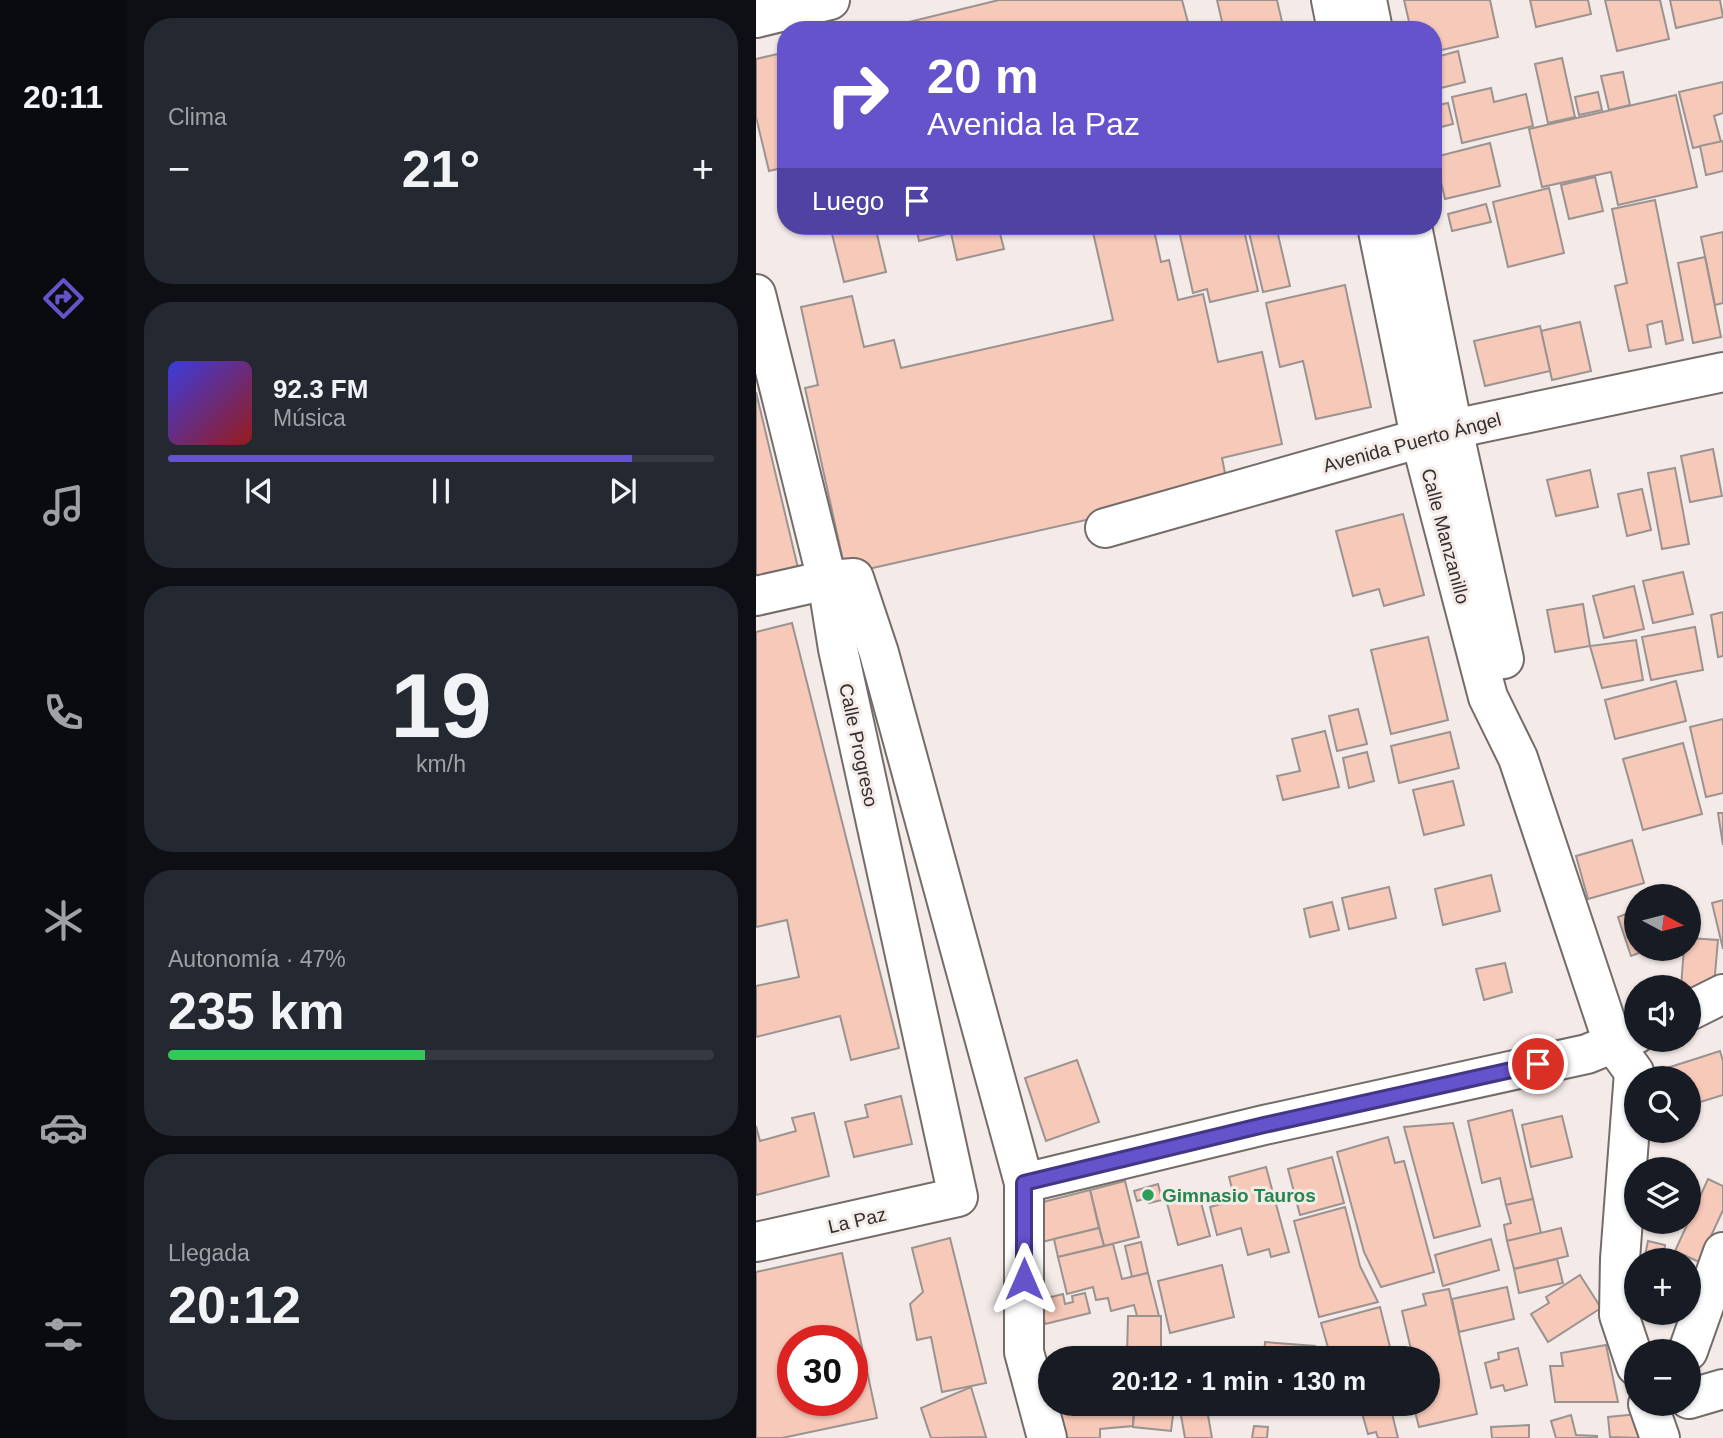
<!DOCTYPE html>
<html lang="es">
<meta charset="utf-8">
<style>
:root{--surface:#171b24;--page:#242831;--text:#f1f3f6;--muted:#9ea1a6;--line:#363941;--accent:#6553cc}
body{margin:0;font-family:Helvetica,sans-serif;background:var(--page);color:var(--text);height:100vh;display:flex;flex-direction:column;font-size:26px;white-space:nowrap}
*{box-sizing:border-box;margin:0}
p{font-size:23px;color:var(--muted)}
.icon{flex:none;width:38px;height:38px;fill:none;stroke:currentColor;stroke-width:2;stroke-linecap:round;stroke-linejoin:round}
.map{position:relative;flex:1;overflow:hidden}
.sheet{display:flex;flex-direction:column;gap:18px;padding:18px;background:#0d0f14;width:630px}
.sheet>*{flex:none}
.top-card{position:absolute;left:21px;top:21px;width:665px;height:214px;border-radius:28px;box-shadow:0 2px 5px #0004;background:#6553cc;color:#fff;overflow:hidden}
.needle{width:46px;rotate:97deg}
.fabs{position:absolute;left:868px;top:884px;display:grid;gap:14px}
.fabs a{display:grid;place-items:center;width:77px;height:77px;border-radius:50%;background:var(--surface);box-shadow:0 2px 5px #0004;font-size:35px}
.speed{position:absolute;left:21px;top:1325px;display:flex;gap:14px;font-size:35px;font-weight:700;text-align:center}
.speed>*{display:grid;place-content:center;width:91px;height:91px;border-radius:50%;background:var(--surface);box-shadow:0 2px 5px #0004;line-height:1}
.speed .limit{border:10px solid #d22;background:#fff;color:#111}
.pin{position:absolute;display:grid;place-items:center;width:60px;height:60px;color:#fff;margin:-30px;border:4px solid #fff;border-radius:50%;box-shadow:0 2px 7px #0007}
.me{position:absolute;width:77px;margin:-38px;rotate:0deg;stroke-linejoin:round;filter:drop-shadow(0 0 5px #0008)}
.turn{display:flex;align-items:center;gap:24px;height:147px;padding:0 35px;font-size:32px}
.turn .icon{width:91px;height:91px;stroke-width:2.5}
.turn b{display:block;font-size:49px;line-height:60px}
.then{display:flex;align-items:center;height:66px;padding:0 35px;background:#0003;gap:14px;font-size:26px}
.big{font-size:52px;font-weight:600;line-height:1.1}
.sheet .widget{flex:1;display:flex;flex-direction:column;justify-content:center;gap:10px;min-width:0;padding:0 24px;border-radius:28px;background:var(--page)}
.sheet .dial{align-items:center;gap:0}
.dial b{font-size:91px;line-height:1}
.song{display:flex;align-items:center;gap:21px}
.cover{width:84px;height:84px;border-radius:10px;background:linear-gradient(135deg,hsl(240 70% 55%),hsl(0 70% 35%))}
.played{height:7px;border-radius:4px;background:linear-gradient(90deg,var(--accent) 85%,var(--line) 85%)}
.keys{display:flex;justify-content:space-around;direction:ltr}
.heat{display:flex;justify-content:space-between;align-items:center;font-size:38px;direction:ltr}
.charge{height:10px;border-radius:5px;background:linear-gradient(90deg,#34c759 47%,var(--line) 0)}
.trip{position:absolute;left:282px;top:1346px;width:402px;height:70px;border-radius:35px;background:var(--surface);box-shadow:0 2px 5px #0004;font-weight:600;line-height:70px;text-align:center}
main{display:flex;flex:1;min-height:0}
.tabs{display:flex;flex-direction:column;width:126px;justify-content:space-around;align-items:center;background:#090b0e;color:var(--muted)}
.tabs .icon{width:49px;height:49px}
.tabs .active{color:var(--accent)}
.tabs b{font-size:32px;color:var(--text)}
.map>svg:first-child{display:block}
.building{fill:#f7c9b9;stroke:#9b9391;stroke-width:2;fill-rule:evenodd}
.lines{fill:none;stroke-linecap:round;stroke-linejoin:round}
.minor-casing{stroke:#736c69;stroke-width:42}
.minor{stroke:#fff;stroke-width:38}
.route-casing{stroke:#423685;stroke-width:18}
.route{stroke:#6553cc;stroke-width:12}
.leisure-dot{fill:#2e9e5b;stroke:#f4ebe8;stroke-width:2.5}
.labels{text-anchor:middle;stroke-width:6;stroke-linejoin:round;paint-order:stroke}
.street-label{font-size:19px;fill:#322f2e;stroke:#f4ebe8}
.leisure-label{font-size:19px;font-weight:bold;fill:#27864d;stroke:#f4ebe8;text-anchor:start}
</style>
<main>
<nav class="tabs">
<b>20:11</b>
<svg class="icon active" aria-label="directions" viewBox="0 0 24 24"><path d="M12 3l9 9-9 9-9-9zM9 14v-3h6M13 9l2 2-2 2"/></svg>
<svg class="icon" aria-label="music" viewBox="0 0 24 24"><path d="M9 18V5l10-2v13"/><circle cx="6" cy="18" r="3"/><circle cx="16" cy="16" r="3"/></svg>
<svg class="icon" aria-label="phone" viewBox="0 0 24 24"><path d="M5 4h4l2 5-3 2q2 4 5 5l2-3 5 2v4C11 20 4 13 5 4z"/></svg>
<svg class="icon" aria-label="climate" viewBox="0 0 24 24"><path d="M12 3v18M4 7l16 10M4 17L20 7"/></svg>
<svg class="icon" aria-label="car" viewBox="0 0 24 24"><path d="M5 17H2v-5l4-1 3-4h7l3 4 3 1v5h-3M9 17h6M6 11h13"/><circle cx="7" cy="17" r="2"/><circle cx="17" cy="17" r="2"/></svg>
<svg class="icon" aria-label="filters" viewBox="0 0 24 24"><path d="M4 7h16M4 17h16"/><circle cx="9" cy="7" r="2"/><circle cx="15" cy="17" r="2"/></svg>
</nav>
<section class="sheet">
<div class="widget"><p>Clima</p>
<div class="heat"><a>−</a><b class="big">21°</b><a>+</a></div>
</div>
<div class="widget">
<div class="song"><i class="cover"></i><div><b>92.3 FM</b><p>Música</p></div></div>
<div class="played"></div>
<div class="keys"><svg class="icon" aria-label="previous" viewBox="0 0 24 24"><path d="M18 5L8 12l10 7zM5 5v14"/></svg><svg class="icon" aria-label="pause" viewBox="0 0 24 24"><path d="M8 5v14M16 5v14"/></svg><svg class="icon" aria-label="next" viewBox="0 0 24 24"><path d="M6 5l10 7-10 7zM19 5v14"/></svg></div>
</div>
<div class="widget dial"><b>19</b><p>km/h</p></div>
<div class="widget"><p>Autonomía · 47%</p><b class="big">235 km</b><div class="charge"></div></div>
<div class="widget"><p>Llegada</p><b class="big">20:12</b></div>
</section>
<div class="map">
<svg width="967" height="1438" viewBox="0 0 967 1438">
<rect width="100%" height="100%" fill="#f4ebe8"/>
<g class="building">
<polygon points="243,0 426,0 434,30 120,30"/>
<polygon points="461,0 521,0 527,26 511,30 468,30"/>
<polygon points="648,0 734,0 742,37 677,52 677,30 655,30"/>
<polygon points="774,0 832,0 835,14 780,27"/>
<polygon points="849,0 904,0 913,39 861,51"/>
<polygon points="914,0 964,0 967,17 920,28"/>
<polygon points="702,51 709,82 677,90 677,58"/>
<polygon points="30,52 30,167 13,171 0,117 0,59"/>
<polygon points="806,58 819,117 792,123 779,64"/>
<polygon points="867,72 874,105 853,110 845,76"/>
<polygon points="967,82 967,113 958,116 965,142 937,148 923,92"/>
<polygon points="735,88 738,102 770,94 777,126 706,143 696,97"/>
<polygon points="842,92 846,110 823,115 819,97"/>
<polygon points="920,95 941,187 862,205 855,172 786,187 773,129"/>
<polygon points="692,103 697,124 677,129 677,106"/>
<polygon points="967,141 967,171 950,175 944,146"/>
<polygon points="734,143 744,186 689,199 679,157"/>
<polygon points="839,177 847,211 813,219 805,185"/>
<polygon points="793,188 808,253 752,267 737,202"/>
<polygon points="899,200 927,340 910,344 906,321 891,325 895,347 873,351 859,286 871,283 856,209"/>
<polygon points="730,204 735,222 696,231 692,214"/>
<polygon points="74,226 119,226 130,272 88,282"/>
<polygon points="160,226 242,226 248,249 201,260 195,233 163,241"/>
<polygon points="346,226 397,226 405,262 413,260 422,300 447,294 462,362 506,352 526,444 466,458 472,488 90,574 49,388 62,385 45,307 96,296 108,347 138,340 145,368 357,320 336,228"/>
<polygon points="422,226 487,226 502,291 454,302 451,289 437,293"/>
<polygon points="520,226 534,286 507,292 493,232"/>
<polygon points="967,232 967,303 959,305 945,237"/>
<polygon points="949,257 965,337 937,343 922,263"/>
<polygon points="589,285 615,407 560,419 547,361 524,367 510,303"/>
<polygon points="824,322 835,371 796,380 785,331"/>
<polygon points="784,326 794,371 729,386 718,341"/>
<polygon points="0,392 42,568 0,578"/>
<polygon points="957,449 966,496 934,502 925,456"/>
<polygon points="919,468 933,544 906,549 892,473"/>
<polygon points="834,470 842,507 800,516 791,480"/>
<polygon points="886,489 895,530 871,536 862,494"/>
<polygon points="647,514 668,595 628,606 623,589 597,596 580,531"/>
<polygon points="927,572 937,614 897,623 887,581"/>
<polygon points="878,586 888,629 848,638 837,596"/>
<polygon points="827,604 834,646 799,652 791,610"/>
<polygon points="967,612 967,656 962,657 955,615"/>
<polygon points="36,623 143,1048 95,1060 84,1016 0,1037 0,986 43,977 31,920 0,927 0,632"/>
<polygon points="939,627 947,670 895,680 886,637"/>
<polygon points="672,637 692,720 635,734 615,650"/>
<polygon points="880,640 887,680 846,688 834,646"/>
<polygon points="920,681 930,721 859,739 849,700"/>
<polygon points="602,709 611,744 581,751 573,716"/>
<polygon points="967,719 967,793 950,797 934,727"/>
<polygon points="569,731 583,787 527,800 521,776 544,771 536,739"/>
<polygon points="694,732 703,768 643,783 635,746"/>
<polygon points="927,743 946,814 887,830 867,759"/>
<polygon points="611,752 618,781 593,788 587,758"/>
<polygon points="697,781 708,825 668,835 657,790"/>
<polygon points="962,813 967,813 967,845"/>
<polygon points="876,840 888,883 832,899 820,856"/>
<polygon points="735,875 744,911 687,925 679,889"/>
<polygon points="633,887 640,918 593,929 586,898"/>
<polygon points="967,900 967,949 956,903"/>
<polygon points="576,902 583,930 554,937 548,909"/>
<polygon points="880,910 880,948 896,948 875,956 862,917"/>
<polygon points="933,938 962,940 957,997 933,994 933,987 925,987 928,948 933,948"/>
<polygon points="749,963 756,992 728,1000 720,969"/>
<polygon points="964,1051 967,1061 967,1095 938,1104 933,1088 933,1078 911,1078 908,1069"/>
<polygon points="321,1060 343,1122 290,1141 269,1078"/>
<polygon points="145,1096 156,1144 98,1157 89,1122 112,1117 109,1105"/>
<polygon points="756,1110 777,1199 750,1205 744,1178 726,1183 712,1121"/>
<polygon points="58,1113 73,1176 0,1195 0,1126 4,1141 40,1131 36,1118"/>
<polygon points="806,1116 816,1157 775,1167 766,1125"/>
<polygon points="697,1123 724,1226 678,1238 648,1127"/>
<polygon points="632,1137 639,1163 648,1161 678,1272 625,1287 608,1252 581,1152"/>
<polygon points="576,1157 588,1203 544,1215 532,1169"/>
<polygon points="510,1167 533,1252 515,1257 513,1249 492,1255 485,1228 461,1235 454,1207 479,1200 473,1177"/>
<polygon points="952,1179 967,1186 967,1210 943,1262 919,1251"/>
<polygon points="369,1181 383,1237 348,1246 334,1190"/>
<polygon points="402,1184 406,1200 393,1203 391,1198 381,1201 378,1191"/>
<polygon points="334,1190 343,1228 286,1242 283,1203"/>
<polygon points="443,1195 454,1236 422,1245 411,1203"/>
<polygon points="777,1199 785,1233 751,1241 748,1225 755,1223 750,1205"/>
<polygon points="589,1207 604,1266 622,1302 563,1317 538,1221"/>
<polygon points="343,1228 348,1246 302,1257 298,1239"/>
<polygon points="805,1228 812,1256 758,1269 751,1241"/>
<polygon points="194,1238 230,1383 186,1392 175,1337 161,1340 154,1304 167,1292 156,1248"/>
<polygon points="735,1239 743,1270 687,1286 679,1255"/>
<polygon points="892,1241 909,1245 907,1260 888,1260"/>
<polygon points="385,1242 392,1273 376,1277 369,1246"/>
<polygon points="357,1244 366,1279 392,1273 403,1316 381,1316 378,1305 355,1311 352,1298 340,1300 337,1287 311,1294 302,1257"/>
<path d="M 86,1253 L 121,1418 L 26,1438 L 0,1438 L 0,1272 ZM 37,1340 L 96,1340 L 96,1400 L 37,1400 Z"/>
<polygon points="801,1259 807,1283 763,1293 758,1269"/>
<polygon points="466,1265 478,1317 414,1333 402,1281"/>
<polygon points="824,1275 845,1308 792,1342 775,1314 793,1303 790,1297"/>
<polygon points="751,1287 758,1319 703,1332 696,1299"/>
<polygon points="693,1289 721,1414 663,1427 657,1404 672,1404 672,1358 657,1358 646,1311 670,1305 667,1294"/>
<polygon points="329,1293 334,1313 289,1324 283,1300 307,1294 309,1304 317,1302 316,1296"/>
<polygon points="624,1307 635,1351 608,1358 575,1358 565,1323"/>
<polygon points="884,1312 920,1312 919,1319"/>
<polygon points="372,1316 405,1316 405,1355 371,1355"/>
<polygon points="509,1342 559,1346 558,1358 508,1358"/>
<polygon points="850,1345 862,1402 799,1402 794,1366 807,1366 805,1353"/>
<polygon points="762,1348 771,1385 749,1391 747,1385 735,1388 729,1363 743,1359 742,1353"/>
<polygon points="640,1351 642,1358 616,1358"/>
<polygon points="215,1387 230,1437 175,1438 165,1408"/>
<polygon points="300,1404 378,1404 377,1426 344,1429 344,1438 307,1438"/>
<polygon points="379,1404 407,1404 407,1413 417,1415 415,1431 377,1427"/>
<polygon points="423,1404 450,1404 456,1438 429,1438"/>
<polygon points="503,1404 562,1404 562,1406 538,1404 537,1410 503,1408"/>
<polygon points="634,1405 642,1438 622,1438 620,1432 612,1434 606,1413"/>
<polygon points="882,1414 884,1438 854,1437 852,1417"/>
<polygon points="815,1415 820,1435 841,1436 841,1438 800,1438 795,1421"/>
<polygon points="773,1425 773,1438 736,1438 735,1427"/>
<polygon points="498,1426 512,1427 511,1438 496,1438"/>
</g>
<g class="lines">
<defs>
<g id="minor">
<polyline points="575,0 581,30"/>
<polyline points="611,0 617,30"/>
<polyline points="0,18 74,0"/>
<polyline points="621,226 664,437 732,697 762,758 857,1043 878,1072 864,1259 863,1315 880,1366"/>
<polyline points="656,226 697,429 748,659"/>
<polyline points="0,294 71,580 82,649 202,1197 0,1242"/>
<polyline points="349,528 697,429 967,372"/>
<polyline points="0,596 71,580 98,578 123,653 268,1183 268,1352 291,1438"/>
<polyline points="933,1011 967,994"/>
<polyline points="268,1183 508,1125 831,1054 880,1034"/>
<polyline points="932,1351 967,1252"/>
<polyline points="933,1399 967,1389"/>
<polyline points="892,1404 904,1438"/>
</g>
</defs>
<use href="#minor" class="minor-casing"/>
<use href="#minor" class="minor"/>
</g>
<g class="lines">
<defs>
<polyline id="route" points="268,1279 268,1183 508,1125 782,1064"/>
</defs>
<use href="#route" class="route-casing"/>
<use href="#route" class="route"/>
</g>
<circle class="leisure-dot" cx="392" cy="1195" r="7"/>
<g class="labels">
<g class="street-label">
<text transform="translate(656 442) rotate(-15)" y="7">Avenida Puerto Ángel</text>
<text transform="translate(690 536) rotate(75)" y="7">Calle Manzanillo</text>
<text transform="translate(103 745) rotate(78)" y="7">Calle Progreso</text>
<text transform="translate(101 1220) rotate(-13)" y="7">La Paz</text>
</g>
<g class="leisure-label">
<text x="406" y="1202">Gimnasio Tauros</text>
</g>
</g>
</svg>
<div class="fabs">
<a><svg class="needle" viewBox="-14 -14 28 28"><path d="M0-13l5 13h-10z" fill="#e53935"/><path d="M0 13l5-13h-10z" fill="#9ea1a6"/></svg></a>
<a><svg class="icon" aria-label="sound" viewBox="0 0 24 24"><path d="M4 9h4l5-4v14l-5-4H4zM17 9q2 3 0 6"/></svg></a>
<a><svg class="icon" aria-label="search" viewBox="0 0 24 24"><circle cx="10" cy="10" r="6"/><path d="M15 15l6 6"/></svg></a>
<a><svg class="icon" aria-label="layers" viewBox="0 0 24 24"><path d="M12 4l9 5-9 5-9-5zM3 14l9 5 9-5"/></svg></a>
<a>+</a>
<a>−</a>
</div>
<div class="speed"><div class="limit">30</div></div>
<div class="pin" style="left:782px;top:1064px;background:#d93025"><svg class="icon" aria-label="arrive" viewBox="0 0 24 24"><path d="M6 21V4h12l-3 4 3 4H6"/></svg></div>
<svg class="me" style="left:268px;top:1279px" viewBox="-20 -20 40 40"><path d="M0-17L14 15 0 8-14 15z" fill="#6553cc" stroke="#fff" stroke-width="4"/></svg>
<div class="trip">20:12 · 1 min · 130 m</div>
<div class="top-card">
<div class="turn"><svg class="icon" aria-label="right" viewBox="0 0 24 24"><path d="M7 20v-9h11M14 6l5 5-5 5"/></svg><div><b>20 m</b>Avenida la Paz</div></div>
<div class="then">Luego<svg class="icon" aria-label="arrive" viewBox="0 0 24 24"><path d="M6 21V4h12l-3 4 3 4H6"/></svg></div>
</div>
</div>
</main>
